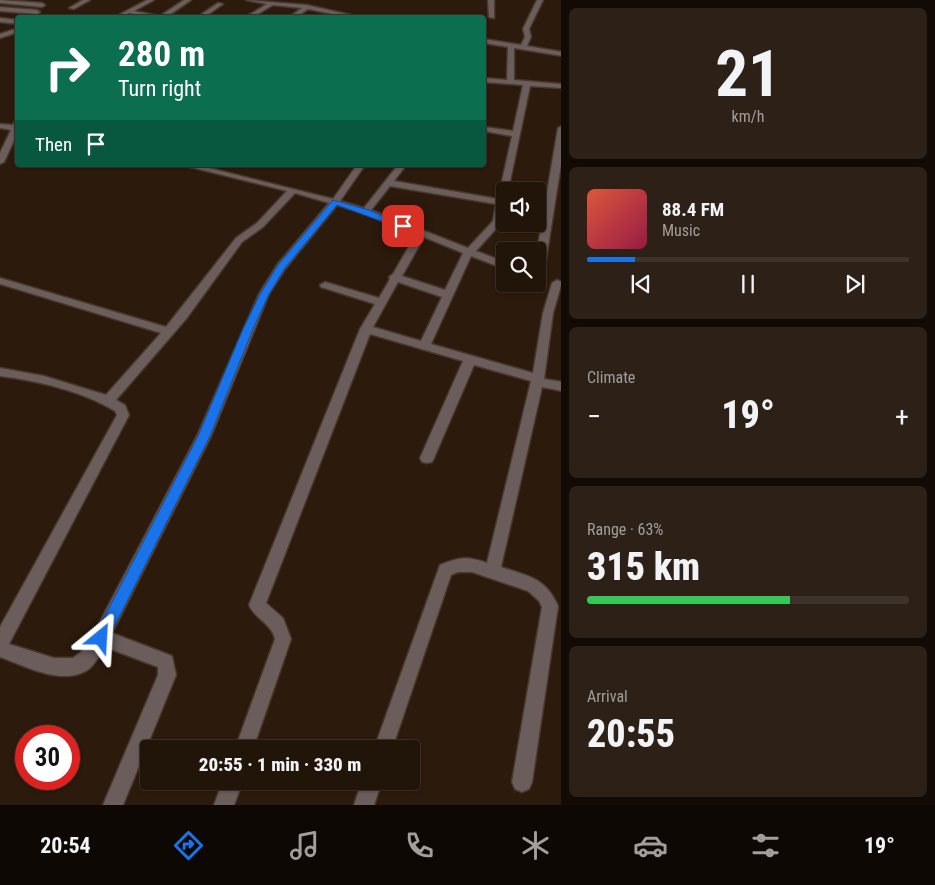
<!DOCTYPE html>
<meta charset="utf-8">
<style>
:root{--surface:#211409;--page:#2d2117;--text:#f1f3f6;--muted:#a29e9c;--line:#3e332a;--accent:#1a73e8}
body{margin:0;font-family:"Roboto Condensed",sans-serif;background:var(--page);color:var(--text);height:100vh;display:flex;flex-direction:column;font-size:19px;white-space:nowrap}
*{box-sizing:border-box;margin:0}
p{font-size:16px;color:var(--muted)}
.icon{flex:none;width:28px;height:28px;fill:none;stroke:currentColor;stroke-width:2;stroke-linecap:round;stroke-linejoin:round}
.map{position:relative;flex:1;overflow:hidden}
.sheet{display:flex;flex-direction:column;gap:8px;padding:8px;background:#120b05;width:374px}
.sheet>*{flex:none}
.guide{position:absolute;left:15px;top:15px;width:471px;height:152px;border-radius:5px;box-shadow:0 1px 4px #0004,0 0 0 1px var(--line);background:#0b6e4f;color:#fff;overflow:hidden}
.fabs{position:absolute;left:496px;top:182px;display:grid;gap:10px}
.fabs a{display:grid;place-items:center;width:50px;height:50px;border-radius:5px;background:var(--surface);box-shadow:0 1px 4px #0004,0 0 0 1px var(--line);font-size:25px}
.speed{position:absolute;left:15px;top:725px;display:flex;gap:10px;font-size:25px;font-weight:700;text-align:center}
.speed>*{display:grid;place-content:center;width:65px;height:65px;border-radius:50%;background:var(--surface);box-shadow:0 1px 4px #0004,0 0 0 1px var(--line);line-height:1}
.speed .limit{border:8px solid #d22;background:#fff;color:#111}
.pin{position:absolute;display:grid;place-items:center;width:42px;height:42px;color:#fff;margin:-21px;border-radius:10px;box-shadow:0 2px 8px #0006}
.me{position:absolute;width:55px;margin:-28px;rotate:27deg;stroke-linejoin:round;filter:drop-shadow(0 0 4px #0008)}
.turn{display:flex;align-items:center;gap:18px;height:105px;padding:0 20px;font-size:22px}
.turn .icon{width:65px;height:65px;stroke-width:2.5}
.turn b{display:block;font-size:35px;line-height:42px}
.then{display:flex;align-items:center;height:48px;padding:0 20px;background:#0003;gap:10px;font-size:19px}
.big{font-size:38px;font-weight:800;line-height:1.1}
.sheet .tile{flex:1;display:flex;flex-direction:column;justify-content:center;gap:8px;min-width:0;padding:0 18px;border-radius:8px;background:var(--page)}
.sheet .dial{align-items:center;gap:0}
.dial b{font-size:65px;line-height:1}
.song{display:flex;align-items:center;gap:15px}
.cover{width:60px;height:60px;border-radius:8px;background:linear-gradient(135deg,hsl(10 70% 55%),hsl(340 70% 35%))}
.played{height:5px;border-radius:2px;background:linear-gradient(90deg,var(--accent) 15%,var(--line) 15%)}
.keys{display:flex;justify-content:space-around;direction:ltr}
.heat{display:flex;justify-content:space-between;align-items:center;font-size:28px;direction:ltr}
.charge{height:8px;border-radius:4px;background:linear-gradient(90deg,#34c759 63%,var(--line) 0)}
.trip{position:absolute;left:140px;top:740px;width:280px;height:50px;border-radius:5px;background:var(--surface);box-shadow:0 1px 4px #0004,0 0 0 1px var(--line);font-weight:800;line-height:50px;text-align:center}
.tab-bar{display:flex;height:80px;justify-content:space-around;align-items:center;background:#0d0804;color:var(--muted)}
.tab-bar .icon{width:35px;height:35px}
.tab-bar .on{color:var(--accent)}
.tab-bar b{font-size:22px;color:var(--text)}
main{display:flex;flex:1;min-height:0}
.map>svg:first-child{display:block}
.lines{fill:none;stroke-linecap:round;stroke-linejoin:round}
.minor-casing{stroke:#48372a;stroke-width:3}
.minor{fill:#6a5d5b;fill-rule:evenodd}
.route{fill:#1a73e8;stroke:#114b97}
</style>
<main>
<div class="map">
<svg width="562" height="805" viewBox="0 0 562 805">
<rect width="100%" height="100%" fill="#2c1a0c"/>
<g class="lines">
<defs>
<g id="minor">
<polygon points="0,0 42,3 45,5 42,7 0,3"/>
<polygon points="83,0 90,0 74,9 69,8"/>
<polygon points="147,0 154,0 134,11 160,16 184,0 191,0 165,18 151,18 129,13 120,18 113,18"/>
<polygon points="246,0 307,5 364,18 351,18 308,9 295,18 288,18 302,8 273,5 251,18 244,18 267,4"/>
<polygon points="488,0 494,0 494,18 489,17"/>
<path d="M 537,0 L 543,0 L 529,29 L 531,37 L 527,46 L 562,52 L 562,56 L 514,48 L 514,80 L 562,84 L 562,88 L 530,86 L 508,191 L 505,191 L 505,206 L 502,222 L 476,251 L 505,262 L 505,269 L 471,256 L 431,344 L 533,373 L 543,313 L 552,283 L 557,280 L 562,282 L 553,313 L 544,379 L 562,382 L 562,391 L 542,387 L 501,567 C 528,576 546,578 558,606 L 532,782 L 529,789 L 522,792 L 515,789 L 512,782 L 542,607 L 539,601 L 528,591 L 472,572 L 458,572 L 451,575 L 392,749 L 374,749 L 440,565 C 459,557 467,556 487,563 L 531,381 L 474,365 L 434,458 L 432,462 L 427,463 L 422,462 L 420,458 L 463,361 L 370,334 L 266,603 L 283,618 L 291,639 L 253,749 L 235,749 L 275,639 C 272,624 255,619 249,605 L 360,329 L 375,304 L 321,287 L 320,285 L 325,282 L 379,298 L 390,279 L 389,277 L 393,274 L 416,234 L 363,213 L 337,205 L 285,269 L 269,294 L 211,436 L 112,633 L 172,656 L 176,675 L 123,805 L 103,805 L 158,675 L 158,667 L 105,647 C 100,654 96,663 89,669 C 63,687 26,666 0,657 L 0,627 L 117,415 L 115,411 C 82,391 38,381 0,376 L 0,368 L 44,376 L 106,395 L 161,333 L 0,284 L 0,278 L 166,327 L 236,238 L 257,223 L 287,191 L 182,165 L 197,165 L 333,199 L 357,165 L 365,165 L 340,201 L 364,208 L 398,165 L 406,165 L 394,181 L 498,199 L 512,136 L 484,131 L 484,127 L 513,131 L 523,85 L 484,82 L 484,78 L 507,80 L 508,47 L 484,43 L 484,39 L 521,45 L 525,37 L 523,29 ZM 390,186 L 496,204 L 493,221 L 468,248 L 371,210 ZM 295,193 L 329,203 L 277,265 L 259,294 L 197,436 L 94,633 L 81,652 L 73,658 L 54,658 L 9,644 L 129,415 L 125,405 L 116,400 L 186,319 L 242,242 L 263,227 ZM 424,237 L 463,253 L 445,290 L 402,276 ZM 398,282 L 442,297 L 421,341 L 373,327 Z"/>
<polygon points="218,3 223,4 203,18 196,18"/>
<polygon points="0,7 37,10 40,12 37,14 0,11"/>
<polygon points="0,18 18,20 18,24 0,22"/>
<polygon points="18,28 18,32 0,38 0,34"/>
<polygon points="15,121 18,121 18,132 4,162 0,164 0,153 11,130 0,128 0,124 13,125"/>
<polygon points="562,126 562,158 543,278 538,281 537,251 558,128"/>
<polygon points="223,781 243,781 234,805 214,805"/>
<polygon points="362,781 382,781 374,805 354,805"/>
</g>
</defs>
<use href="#minor" class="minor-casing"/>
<use href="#minor" class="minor"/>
</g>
<polygon class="route" points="333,200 369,210 407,226 400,228 337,205 285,268 269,294 253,329 210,436 106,643 101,646 96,643 93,638 96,633 198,436 243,329 260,294 278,265"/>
</svg>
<div class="fabs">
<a><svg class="icon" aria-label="sound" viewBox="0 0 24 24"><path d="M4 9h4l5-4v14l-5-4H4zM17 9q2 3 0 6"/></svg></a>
<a><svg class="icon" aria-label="search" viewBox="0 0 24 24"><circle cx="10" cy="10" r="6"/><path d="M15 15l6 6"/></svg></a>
</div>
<div class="speed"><div class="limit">30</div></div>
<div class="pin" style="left:403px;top:226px;background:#d93025"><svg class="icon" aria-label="arrive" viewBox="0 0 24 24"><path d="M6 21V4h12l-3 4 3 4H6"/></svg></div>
<svg class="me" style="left:101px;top:638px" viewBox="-20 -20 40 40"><path d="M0-17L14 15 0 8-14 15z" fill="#1a73e8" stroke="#fff" stroke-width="4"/></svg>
<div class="trip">20:55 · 1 min · 330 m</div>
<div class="guide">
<div class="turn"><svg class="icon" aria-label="right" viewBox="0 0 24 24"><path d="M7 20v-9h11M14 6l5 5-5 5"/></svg><div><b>280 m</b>Turn right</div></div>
<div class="then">Then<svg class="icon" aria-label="arrive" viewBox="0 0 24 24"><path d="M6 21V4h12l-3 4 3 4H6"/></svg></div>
</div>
</div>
<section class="sheet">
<div class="tile dial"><b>21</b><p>km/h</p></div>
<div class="tile">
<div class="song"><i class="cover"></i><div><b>88.4 FM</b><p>Music</p></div></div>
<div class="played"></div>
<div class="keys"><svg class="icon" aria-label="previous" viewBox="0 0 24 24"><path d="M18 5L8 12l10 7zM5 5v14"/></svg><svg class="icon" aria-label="pause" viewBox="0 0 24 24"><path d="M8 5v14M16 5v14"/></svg><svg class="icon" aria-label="next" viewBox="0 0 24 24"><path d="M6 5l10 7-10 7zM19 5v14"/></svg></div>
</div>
<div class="tile"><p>Climate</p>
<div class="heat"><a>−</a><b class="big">19°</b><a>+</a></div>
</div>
<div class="tile"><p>Range · 63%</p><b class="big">315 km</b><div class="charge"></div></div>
<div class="tile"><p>Arrival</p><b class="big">20:55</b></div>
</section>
</main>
<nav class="tab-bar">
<b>20:54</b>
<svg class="icon on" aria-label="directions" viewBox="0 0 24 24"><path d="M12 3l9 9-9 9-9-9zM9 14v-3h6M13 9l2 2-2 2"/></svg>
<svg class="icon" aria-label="music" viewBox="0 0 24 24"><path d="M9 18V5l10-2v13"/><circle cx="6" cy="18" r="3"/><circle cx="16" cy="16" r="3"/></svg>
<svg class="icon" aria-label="phone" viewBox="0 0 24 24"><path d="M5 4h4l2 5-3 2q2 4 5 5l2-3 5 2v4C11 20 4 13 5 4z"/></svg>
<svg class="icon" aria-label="climate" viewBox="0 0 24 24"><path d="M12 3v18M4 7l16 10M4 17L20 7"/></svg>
<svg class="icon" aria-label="car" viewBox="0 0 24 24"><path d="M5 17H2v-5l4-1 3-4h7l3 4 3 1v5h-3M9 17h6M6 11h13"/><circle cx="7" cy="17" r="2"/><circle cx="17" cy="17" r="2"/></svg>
<svg class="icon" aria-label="filters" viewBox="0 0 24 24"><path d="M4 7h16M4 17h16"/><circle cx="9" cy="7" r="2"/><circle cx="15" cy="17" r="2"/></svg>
<b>19°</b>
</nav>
